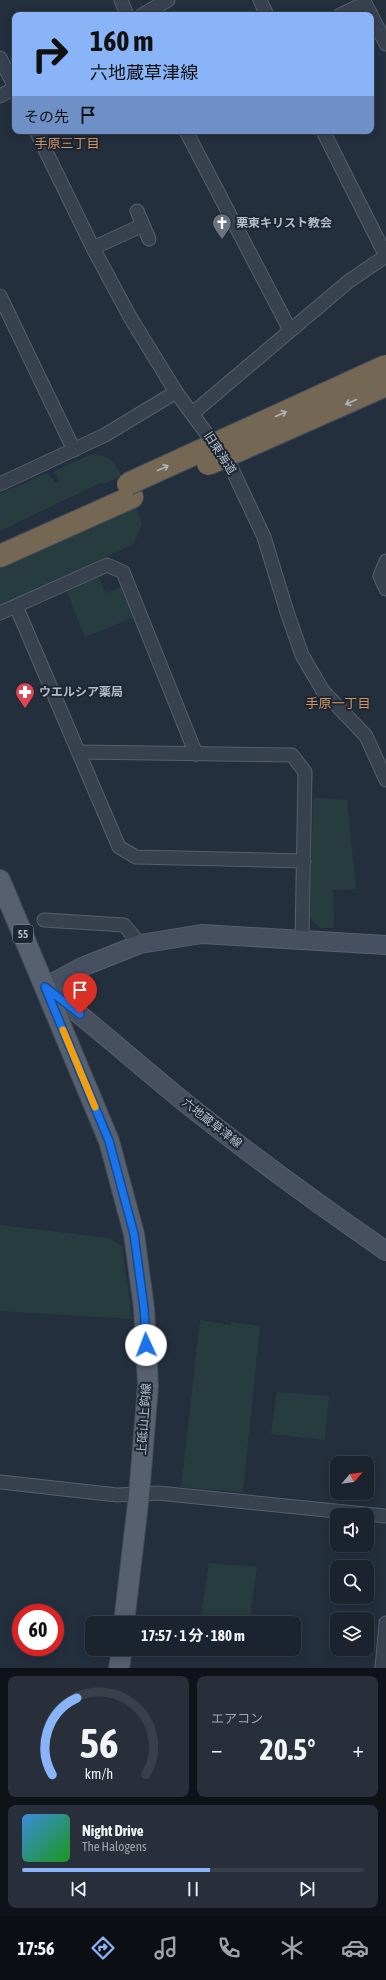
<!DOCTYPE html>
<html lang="ja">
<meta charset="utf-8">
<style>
:root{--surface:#1b232e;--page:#282f3a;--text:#f1f3f6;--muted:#a0a4aa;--line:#39404a;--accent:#8ab4f8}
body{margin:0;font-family:"Asap Condensed","Noto Sans JP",sans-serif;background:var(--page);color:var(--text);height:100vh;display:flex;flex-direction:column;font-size:15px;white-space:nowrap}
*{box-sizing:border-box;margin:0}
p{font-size:13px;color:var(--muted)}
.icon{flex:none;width:22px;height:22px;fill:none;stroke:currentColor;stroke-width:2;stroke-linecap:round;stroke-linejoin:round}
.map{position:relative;height:1668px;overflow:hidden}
.panel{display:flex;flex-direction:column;gap:8px;padding:8px;background:#0f1319;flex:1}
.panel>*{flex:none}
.banner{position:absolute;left:12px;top:12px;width:362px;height:122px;border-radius:8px;box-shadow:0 2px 10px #0003,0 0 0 1px var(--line);background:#8ab4f8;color:#111;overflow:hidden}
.needle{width:26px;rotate:62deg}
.buttons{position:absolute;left:330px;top:1456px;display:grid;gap:8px}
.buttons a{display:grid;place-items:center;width:44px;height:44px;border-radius:8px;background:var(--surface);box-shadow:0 2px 10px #0003,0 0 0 1px var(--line);font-size:20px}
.speed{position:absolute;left:12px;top:1604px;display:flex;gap:8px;font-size:20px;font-weight:700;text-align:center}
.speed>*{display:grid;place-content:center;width:52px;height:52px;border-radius:50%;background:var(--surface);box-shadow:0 2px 10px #0003,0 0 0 1px var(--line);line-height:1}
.speed .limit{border:6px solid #d22;background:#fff;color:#111}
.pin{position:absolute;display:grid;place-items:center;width:34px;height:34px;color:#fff;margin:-41px -17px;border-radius:50% 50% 50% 0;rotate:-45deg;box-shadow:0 0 4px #0007}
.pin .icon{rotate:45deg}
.me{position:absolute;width:44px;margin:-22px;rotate:358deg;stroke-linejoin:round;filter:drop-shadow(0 0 3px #0008)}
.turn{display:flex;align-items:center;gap:14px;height:84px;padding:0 12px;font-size:18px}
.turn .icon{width:52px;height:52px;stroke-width:2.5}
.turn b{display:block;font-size:28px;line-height:34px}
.then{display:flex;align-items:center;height:38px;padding:0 12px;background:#0003;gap:8px;font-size:15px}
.big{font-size:30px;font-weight:700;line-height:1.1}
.panel .card{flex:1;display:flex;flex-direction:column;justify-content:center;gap:6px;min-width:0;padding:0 14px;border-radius:8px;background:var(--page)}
.panel .dial{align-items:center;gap:0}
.dial svg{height:104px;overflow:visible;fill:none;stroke:var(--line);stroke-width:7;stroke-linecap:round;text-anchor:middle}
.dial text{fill:var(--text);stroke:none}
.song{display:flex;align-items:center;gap:12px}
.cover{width:48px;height:48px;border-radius:6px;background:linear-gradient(135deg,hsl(210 70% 55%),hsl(120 70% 35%))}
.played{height:4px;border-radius:2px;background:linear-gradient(90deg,var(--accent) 55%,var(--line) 55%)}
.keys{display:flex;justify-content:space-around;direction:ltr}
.heat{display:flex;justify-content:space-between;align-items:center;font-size:22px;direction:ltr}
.panel .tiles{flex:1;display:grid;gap:8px;grid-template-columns:1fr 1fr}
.card:last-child{grid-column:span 2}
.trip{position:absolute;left:85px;top:1616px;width:216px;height:40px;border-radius:8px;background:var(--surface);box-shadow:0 2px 10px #0003,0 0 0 1px var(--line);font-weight:700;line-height:40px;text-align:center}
.tabs{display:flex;height:64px;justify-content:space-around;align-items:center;background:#0b0e12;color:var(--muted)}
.tabs .icon{width:28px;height:28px}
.tabs .active{color:var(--accent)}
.tabs b{font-size:18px;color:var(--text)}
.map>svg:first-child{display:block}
.green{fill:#263c3f}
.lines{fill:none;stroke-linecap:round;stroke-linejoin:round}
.street-casing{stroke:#565f6c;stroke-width:15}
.secondary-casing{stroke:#565f6c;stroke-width:20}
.primary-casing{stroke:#414a57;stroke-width:22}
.highway-casing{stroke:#434c59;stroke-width:24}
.street{stroke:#38414e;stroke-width:13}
.secondary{stroke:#465061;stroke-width:18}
.primary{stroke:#56606e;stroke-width:20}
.highway{stroke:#746855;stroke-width:22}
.highway-bridge-casing{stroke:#434c59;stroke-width:24;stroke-linecap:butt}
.highway-bridge{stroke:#746855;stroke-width:22}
.oneway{stroke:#aeb4bd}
.route-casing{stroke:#114b97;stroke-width:10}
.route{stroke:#1a73e8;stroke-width:7}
.slow{stroke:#f59e0b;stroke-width:7}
.labels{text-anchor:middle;stroke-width:4;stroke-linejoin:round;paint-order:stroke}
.shield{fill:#1d2633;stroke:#878f9c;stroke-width:1}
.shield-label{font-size:11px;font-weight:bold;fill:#b4bcc9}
.poi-label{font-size:12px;font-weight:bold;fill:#b4bcc9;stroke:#1d2633;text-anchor:start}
.street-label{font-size:12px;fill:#b4bcc9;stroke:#1d2633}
.neighbourhood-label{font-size:13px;fill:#d59563;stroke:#1d2633}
</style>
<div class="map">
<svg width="386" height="1668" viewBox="0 0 386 1668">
<rect width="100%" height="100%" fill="#242f3e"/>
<g class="green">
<path d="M 92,454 C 111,457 113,460 122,476 L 104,484 L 100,483 L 0,531 L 0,494 L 47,473 L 56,483 L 59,481 L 54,471 Z"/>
<polygon points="135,505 142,524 134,544 0,605 0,567 115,517"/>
<polygon points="98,576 106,593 122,587 135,617 85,637 67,592"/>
<polygon points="313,798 347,800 356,889 333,890 334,928 320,928 310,918"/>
<polygon points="0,1225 109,1238 122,1246 132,1319 0,1311"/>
<polygon points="200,1320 230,1325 231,1322 260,1326 243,1492 181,1487"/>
<polygon points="277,1392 329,1396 325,1440 271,1434"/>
<polygon points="209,1563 257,1567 249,1623 200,1623"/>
</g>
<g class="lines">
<defs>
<g id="street">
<polyline points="121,0 127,15"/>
<polyline points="260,0 267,15"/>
<polyline points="142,15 168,0"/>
<polyline points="340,15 365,3 386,44"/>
<polyline points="0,58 15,87"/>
<polyline points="0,96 15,88"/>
<polyline points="36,131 93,248 130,317 176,392 231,467 264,537 287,612 302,655 323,691 366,736 386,780"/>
<polyline points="186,131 290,330"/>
<polyline points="323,131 386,256"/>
<polyline points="137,211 149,239"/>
<polyline points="93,248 143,225"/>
<polyline points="0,296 74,450"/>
<polyline points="193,413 349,281 386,256"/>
<polyline points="0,484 105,435 176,392"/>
<polyline points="386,561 380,576 386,589"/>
<polyline points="16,606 119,847 136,857 304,861"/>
<polyline points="0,613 107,565 123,572 196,754"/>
<polyline points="80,752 292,755 305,772 302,940"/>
<polyline points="44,920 124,925 140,944"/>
<polyline points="0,1482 117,1495 158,1493 386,1516"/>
<polyline points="382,1668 386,1623"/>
</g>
<path id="secondary" d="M 386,945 L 202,934 L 140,944 L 82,967 L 45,987 C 94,1025 140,1066 188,1105 C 252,1156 318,1204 386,1251"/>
<g id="primary">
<polyline points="0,880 109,1141 134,1234 144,1308 148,1386 139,1495 124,1623"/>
<polyline points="119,1668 122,1649"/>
</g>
<polyline id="highway" points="0,556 132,497"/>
</defs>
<use href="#street" class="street-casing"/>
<use href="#secondary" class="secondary-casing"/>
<use href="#primary" class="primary-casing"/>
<use href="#highway" class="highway-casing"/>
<use href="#street" class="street"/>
<use href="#secondary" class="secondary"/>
<use href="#primary" class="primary"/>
<use href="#highway" class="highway"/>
<defs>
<g id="highway-bridge">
<polyline points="208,464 386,385"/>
<polyline points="128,484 386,366"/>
</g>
</defs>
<use href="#highway-bridge" class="highway-bridge-casing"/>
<use href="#highway-bridge" class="highway-bridge"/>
</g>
<defs><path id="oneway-shaft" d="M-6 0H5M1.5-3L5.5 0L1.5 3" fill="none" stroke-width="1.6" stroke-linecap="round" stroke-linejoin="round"/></defs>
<g class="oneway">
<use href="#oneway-shaft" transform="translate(351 402) rotate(156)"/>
<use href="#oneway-shaft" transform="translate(281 414) rotate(-24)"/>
<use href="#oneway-shaft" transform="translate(163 468) rotate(-24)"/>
</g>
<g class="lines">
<defs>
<polyline id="route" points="80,1014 45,987 109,1141 134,1234 144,1308 146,1345"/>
</defs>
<use href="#route" class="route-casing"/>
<use href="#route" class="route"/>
<polyline class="slow" points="63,1030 95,1107"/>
</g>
<defs>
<symbol id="church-pin" viewBox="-11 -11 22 30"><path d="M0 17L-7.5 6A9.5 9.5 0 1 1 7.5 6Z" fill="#6b7280" stroke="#1d2633"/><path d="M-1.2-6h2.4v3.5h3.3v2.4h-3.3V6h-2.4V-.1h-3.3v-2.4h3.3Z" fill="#fff"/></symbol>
<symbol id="pharmacy-pin" viewBox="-11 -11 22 30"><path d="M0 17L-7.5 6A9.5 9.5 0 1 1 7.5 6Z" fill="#e0444e" stroke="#1d2633"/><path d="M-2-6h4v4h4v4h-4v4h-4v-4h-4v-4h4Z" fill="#fff"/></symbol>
</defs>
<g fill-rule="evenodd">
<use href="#church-pin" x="211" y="212" width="22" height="30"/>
<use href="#pharmacy-pin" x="14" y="681" width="22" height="30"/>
</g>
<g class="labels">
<rect class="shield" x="13" y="925" width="20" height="18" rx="3"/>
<g class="shield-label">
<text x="23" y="938">55</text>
</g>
<g class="poi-label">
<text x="236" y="227">栗東キリスト教会</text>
<text x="39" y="696">ウエルシア薬局</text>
</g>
<g class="street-label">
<text transform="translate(220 453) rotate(57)" y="4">旧東海道</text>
<text transform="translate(212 1123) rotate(38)" y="4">六地蔵草津線</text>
<text transform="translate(144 1419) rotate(-86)" y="4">上砥山上鈎線</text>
</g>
<g class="neighbourhood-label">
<text x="67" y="148">手原三丁目</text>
<text x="338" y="708">手原一丁目</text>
</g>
</g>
</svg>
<div class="buttons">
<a><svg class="needle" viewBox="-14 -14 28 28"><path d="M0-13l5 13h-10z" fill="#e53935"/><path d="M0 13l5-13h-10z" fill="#a0a4aa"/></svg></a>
<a><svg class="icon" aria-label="sound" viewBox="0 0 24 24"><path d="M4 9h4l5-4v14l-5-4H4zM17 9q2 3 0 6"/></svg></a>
<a><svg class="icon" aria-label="search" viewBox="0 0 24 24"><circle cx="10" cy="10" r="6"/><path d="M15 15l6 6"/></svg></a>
<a><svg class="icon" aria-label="layers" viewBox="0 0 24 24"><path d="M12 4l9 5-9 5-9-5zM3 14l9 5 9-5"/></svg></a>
</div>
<div class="speed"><div class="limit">60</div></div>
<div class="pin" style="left:80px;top:1014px;background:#d93025"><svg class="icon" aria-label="arrive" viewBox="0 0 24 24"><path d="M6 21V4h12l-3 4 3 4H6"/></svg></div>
<svg class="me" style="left:146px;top:1345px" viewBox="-20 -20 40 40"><circle r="19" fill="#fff"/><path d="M0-13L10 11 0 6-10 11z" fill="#1a73e8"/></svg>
<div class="trip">17:57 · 1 分 · 180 m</div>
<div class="banner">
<div class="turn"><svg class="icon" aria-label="right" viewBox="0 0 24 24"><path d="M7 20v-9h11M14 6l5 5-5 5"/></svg><div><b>160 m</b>六地蔵草津線</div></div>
<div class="then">その先<svg class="icon" aria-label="arrive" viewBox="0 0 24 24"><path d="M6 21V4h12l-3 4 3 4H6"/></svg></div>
</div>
</div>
<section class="panel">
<div class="tiles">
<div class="card dial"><svg viewBox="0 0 100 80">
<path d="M14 69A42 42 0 1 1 86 69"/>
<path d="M14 69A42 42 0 0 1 33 10" stroke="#8ab4f8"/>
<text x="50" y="56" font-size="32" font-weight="700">56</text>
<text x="50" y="72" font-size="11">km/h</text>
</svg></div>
<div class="card"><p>エアコン</p>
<div class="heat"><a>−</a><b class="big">20.5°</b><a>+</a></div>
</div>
<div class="card">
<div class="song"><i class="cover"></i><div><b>Night Drive</b><p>The Halogens</p></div></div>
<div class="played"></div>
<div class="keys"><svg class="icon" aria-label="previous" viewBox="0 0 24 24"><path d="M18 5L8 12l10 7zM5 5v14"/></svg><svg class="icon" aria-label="pause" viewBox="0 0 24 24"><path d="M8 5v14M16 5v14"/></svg><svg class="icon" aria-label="next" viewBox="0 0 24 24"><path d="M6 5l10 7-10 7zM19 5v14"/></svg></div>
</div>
</div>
</section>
<nav class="tabs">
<b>17:56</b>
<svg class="icon active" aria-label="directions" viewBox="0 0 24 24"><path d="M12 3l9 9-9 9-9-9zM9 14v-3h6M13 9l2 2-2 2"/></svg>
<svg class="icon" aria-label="music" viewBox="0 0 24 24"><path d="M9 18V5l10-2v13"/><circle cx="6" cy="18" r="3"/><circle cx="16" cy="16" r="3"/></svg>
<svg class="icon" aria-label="phone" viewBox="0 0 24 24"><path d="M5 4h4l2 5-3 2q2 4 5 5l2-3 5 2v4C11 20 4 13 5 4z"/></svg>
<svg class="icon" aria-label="climate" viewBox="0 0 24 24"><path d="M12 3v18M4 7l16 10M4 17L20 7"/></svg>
<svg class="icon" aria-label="car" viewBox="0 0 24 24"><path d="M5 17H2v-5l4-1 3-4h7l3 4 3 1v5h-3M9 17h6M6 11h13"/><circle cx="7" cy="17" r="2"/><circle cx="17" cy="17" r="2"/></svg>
</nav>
